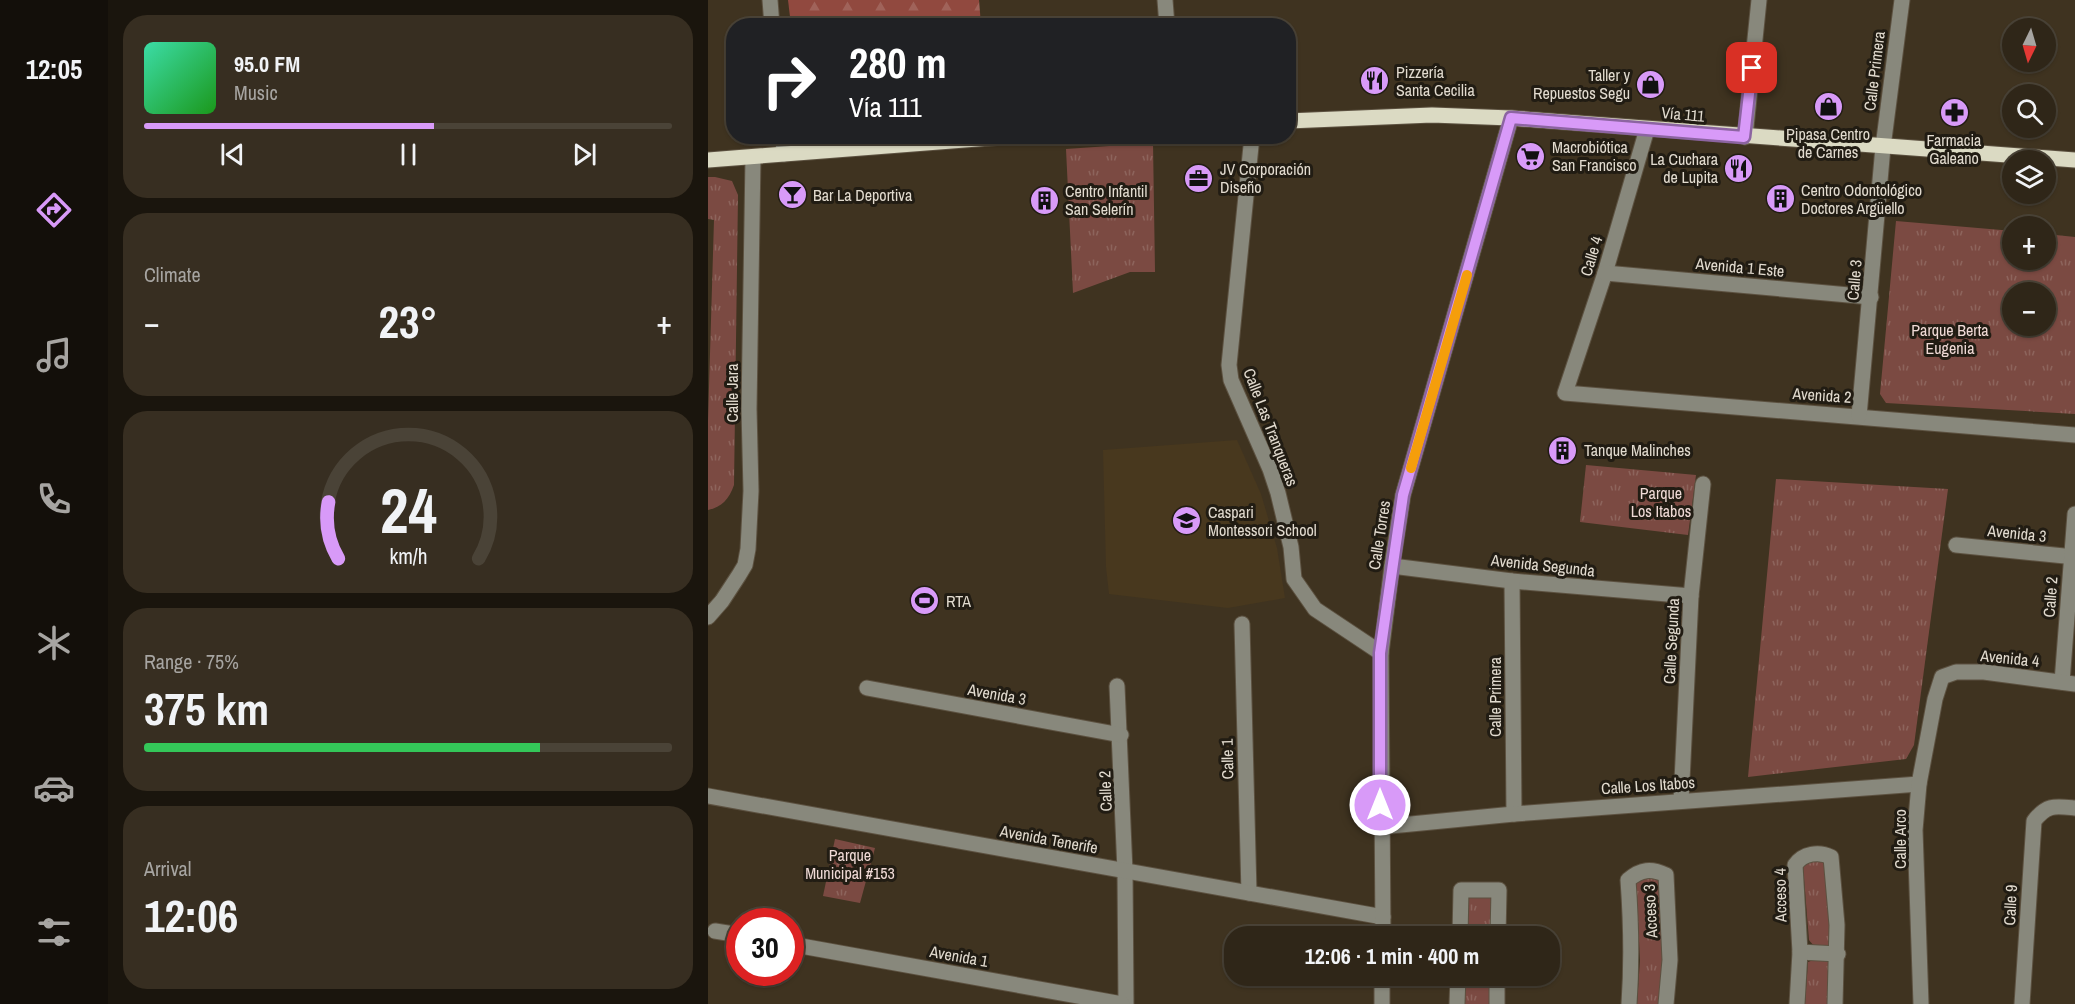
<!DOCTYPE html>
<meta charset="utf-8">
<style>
:root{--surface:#2f2618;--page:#372e21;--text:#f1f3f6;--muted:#a7a5a2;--line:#4a4337;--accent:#d89af8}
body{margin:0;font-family:"Archivo Narrow",sans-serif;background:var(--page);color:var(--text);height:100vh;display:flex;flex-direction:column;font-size:22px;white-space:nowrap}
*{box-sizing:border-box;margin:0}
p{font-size:20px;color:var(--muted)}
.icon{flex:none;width:33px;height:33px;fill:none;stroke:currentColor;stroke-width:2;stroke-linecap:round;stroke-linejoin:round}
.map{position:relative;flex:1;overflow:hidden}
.side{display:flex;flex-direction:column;gap:15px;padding:15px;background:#1a150d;width:600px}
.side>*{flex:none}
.guide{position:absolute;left:18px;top:18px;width:570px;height:126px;border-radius:24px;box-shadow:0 2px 4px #0004,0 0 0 2px var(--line);background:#202124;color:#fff;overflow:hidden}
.needle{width:39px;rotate:185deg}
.tools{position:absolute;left:1294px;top:18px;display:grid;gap:12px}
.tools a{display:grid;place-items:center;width:54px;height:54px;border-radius:50%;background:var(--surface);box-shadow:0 2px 4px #0004,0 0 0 2px var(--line);font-size:30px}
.speed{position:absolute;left:18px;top:908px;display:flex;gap:12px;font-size:30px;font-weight:700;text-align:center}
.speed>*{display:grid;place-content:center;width:78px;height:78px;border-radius:50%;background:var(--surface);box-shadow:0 2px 4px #0004,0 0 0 2px var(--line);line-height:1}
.speed .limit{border:9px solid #d22;background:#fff;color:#111}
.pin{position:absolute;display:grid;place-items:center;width:51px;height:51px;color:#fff;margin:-26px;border-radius:12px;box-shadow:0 3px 9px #0006}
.me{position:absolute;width:66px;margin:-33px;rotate:0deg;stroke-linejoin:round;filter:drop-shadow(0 0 4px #0008)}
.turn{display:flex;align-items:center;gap:21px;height:126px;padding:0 24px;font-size:27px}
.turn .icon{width:78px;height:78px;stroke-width:2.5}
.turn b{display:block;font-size:42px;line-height:51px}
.big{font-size:45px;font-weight:800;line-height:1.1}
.side .widget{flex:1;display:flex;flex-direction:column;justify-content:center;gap:9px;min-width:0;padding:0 21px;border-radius:24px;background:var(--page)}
.side .dial{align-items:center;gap:0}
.dial svg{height:156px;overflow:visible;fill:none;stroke:var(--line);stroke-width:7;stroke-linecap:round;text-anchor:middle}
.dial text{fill:var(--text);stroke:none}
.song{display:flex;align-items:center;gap:18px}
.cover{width:72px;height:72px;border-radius:9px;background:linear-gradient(135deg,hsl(160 70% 55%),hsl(120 70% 35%))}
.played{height:6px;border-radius:3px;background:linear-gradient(90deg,var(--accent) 55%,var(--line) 55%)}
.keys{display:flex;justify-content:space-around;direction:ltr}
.heat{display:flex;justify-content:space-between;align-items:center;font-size:33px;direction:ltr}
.charge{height:9px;border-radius:4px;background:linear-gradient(90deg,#34c759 75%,var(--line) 0)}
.trip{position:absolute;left:516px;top:926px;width:336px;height:60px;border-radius:24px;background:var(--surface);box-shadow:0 2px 4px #0004,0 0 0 2px var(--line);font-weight:800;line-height:60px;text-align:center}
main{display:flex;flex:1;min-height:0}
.dock{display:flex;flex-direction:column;width:108px;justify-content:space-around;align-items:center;background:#130f0a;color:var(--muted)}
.dock .icon{width:42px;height:42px}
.dock .current{color:var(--accent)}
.dock b{font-size:27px;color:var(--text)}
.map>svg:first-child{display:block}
.built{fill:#48381e}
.grass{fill:url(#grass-tufts);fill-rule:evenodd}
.forest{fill:url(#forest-firs)}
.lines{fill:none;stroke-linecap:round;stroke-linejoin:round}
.minor-casing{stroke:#5c5140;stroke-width:17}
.major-casing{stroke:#5c5140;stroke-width:17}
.minor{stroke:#88887c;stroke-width:15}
.major{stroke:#dbdac3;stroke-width:15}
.route-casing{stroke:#8c64a1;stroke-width:15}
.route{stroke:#d89af8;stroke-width:10}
.slow{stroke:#f59e0b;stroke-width:10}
.labels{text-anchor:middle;stroke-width:6;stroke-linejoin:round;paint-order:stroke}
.street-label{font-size:16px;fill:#e2dbcf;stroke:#211c13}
.poi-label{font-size:16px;fill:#e2dbcf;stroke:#211c13;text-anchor:start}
.park-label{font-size:16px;fill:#f0dad6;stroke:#211c13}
</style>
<main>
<nav class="dock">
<b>12:05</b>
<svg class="icon current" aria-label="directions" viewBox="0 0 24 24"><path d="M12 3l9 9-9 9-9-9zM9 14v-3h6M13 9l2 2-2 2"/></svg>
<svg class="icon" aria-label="music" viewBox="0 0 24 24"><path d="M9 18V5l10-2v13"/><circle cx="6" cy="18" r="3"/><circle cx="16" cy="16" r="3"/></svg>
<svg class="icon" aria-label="phone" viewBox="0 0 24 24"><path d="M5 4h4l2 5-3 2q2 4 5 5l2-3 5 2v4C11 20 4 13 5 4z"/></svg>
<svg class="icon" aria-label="climate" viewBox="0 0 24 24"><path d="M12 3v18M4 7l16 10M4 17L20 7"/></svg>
<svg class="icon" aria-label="car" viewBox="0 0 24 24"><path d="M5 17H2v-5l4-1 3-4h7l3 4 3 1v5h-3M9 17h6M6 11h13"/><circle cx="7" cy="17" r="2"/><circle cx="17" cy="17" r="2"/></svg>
<svg class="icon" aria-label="filters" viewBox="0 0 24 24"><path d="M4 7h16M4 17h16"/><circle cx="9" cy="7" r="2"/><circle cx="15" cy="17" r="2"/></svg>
</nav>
<section class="side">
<div class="widget">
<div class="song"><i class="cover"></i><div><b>95.0 FM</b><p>Music</p></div></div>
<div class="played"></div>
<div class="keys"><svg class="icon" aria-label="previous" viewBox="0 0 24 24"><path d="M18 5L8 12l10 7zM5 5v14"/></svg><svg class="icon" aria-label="pause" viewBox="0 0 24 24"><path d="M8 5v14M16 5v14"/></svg><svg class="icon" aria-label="next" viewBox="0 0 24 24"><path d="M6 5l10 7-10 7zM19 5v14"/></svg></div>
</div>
<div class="widget"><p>Climate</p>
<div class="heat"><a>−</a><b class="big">23°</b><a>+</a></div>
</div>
<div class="widget dial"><svg viewBox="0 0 100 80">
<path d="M14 69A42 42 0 1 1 86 69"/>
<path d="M14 69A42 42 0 0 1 9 40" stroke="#d89af8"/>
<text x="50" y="56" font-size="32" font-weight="700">24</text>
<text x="50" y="72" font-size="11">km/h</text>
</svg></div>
<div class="widget"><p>Range · 75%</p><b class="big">375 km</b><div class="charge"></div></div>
<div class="widget"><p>Arrival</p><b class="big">12:06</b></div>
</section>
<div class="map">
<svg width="1367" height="1004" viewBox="0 0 1367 1004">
<defs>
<pattern id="grass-tufts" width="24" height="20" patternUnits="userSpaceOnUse" patternTransform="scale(1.5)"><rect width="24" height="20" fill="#7b4a42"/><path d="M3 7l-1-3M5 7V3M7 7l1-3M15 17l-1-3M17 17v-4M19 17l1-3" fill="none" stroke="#8d645c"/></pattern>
<pattern id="forest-firs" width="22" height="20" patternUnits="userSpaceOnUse" patternTransform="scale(1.5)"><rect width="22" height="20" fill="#91493f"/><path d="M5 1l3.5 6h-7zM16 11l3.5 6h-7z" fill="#a0635a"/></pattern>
</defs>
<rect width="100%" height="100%" fill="#3f3320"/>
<polygon class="built" points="529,440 553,494 569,548 577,598 520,608 401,594 398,567 395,450"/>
<g class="grass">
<polygon points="445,143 447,272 422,272 365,293 358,149"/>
<path d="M 0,177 L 7,177 L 24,181 L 30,195 L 26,485 C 21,499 14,507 0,510 L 0,421 L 6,220 L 0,219 Z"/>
<path d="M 1188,221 L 1305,231 L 1305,260 L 1338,260 L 1338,234 L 1367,237 L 1367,414 L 1178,403 L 1172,394 ZM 1338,292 L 1338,326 L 1305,326 L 1305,292 Z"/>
<polygon points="878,465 988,475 980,535 872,522"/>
<polygon points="1068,479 1240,489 1206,745 1198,759 1040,777"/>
<polygon points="127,839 167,848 152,903 115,896"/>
<path d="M 1110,857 L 1120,865 L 1123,945 C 1114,948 1107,949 1101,940 L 1095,866 Z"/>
<polygon points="933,875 955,880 959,962 954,1004 929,1004 932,960 928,884"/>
<polygon points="782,895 785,900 785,936 756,936 758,898"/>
<polygon points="1108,959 1121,959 1122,1004 1097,1004 1100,962"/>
<polygon points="755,975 785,975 785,1004 754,1004"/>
</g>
<polygon class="forest" points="80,0 271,0 273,25 83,25"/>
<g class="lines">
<defs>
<g id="minor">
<polyline points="62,0 64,26"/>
<polyline points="457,0 459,26"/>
<polyline points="939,129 897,273 857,393 1367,435"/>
<polyline points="75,136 76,154"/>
<polyline points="544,136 521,365 523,380 562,469 570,493 583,547 586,579 607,609 673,653"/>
<polyline points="1037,137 1051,0"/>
<polyline points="897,273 1163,297"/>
<polyline points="1151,416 1175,147 1194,0"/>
<polyline points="1248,545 1367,557"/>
<polyline points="684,566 804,581 983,596"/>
<polyline points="804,581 806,814"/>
<polyline points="0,617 14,601 31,575 37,565 40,549 43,491 41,409 45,157"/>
<polyline points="534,624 541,893"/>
<polyline points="1354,682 1367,514"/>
<polyline points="409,686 417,871 418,1004"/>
<polyline points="159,688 413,735"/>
<polyline points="0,796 675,917"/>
<polyline points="973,801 983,596 995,484"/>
<polyline points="672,827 806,814 1211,784"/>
<polyline points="7,931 32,935"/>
<polyline points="675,936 673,653 684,566 695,495 803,118"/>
<polyline points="752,936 753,890 791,890 790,936"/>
<polyline points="82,944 414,1004"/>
<polyline points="1092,952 1130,954"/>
<polyline points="674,1004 674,975"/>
<polyline points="749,1004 750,975"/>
<polyline points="789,1004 789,975"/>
<path d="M 921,1004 C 924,962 923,921 920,880 C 933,869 943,868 958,875 L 962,960 L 958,1004"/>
<path d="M 1089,1004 L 1092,952 L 1087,865 C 1095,853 1111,851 1123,857 L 1129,925 L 1127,1004"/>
<polyline points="1213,1004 1207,830 1211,784 1227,699 1234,677 1248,672 1276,672 1367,684"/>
<path d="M 1314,1004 L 1326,821 C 1339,804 1347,806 1367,808"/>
</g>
<g id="major">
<polyline points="580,121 724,115 803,118 1367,160"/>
<polyline points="0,160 308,136"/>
</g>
</defs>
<use href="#minor" class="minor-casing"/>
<use href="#major" class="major-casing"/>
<use href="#minor" class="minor"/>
<use href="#major" class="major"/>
</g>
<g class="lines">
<defs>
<polyline id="route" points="672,805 672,653 695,495 803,118 1036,137 1044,68"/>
</defs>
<use href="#route" class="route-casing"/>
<use href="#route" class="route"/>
<polyline class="slow" points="703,468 759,275"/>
</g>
<defs>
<symbol id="restaurant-disc" viewBox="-11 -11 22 22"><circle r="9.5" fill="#d89af8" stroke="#211c13"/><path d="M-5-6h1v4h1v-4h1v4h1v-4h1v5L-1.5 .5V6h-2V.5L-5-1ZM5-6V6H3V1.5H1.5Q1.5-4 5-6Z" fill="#111"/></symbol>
<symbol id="shop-disc" viewBox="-11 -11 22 22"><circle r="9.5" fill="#d89af8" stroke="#211c13"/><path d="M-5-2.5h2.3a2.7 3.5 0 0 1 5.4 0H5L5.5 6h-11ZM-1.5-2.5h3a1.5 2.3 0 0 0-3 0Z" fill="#111"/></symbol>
<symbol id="pharmacy-disc" viewBox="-11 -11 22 22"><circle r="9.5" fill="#d89af8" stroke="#211c13"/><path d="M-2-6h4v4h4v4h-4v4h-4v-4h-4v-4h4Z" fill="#111"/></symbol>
<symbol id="supermarket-disc" viewBox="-11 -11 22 22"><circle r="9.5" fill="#d89af8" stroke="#211c13"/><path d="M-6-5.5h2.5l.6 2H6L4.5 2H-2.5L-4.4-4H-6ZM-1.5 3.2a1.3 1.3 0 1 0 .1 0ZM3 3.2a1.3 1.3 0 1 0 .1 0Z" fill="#111"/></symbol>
<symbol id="office-disc" viewBox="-11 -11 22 22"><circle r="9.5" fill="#d89af8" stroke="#211c13"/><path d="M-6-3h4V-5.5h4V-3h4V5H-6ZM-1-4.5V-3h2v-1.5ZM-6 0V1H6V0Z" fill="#111"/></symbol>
<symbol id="bar-disc" viewBox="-11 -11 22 22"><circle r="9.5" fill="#d89af8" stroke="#211c13"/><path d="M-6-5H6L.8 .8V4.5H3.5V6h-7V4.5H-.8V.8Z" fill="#111"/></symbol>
<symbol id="building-disc" viewBox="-11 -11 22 22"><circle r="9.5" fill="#d89af8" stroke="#211c13"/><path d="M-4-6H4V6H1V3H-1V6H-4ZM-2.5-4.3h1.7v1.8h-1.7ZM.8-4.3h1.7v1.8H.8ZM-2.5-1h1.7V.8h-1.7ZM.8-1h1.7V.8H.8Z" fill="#111"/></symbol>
<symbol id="school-disc" viewBox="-11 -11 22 22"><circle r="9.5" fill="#d89af8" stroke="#211c13"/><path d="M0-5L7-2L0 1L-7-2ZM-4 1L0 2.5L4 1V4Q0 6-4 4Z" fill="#111"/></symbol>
<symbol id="stadium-disc" viewBox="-11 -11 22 22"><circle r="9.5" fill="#d89af8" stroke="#211c13"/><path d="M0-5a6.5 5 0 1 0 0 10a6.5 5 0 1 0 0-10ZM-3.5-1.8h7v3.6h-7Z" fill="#111"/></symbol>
</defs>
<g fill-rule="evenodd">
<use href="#restaurant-disc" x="650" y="64" width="33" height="33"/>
<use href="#shop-disc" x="926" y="68" width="33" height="33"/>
<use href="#shop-disc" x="1104" y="90" width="33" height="33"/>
<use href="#pharmacy-disc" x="1230" y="96" width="33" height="33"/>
<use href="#supermarket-disc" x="806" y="140" width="33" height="33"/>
<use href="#restaurant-disc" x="1014" y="152" width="33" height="33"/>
<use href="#office-disc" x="474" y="162" width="33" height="33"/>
<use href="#bar-disc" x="68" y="178" width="33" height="33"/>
<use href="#building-disc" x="1056" y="182" width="33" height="33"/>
<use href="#building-disc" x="320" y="184" width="33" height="33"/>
<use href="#building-disc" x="838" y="434" width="33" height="33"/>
<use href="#school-disc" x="462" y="504" width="33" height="33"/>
<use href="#stadium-disc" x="200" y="584" width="33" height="33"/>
</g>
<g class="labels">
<g class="street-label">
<text transform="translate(1166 71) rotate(-83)" y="6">Calle Primera</text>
<text transform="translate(975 114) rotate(5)" y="6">Vía 111</text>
<text transform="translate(883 256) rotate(-73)" y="6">Calle 4</text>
<text transform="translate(1032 267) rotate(5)" y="6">Avenida 1 Este</text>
<text transform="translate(1146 280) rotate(-85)" y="6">Calle 3</text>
<text transform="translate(24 393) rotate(-90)" y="6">Calle Jara</text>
<text transform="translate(1114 395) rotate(4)" y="6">Avenida 2</text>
<text transform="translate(563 427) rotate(69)" y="6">Calle Las Tranqueras</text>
<text transform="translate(1309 533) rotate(6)" y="6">Avenida 3</text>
<text transform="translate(671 535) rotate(-81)" y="6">Calle Torres</text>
<text transform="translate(835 565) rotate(6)" y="6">Avenida Segunda</text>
<text transform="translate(1342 597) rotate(-86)" y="6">Calle 2</text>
<text transform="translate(963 641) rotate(-87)" y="6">Calle Segunda</text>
<text transform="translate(1302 658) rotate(6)" y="6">Avenida 4</text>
<text transform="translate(289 694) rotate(10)" y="6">Avenida 3</text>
<text transform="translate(787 697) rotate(-90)" y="6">Calle Primera</text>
<text transform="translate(519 759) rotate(-91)" y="6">Calle 1</text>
<text transform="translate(940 785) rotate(-4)" y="6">Calle Los Itabos</text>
<text transform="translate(397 791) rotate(-92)" y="6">Calle 2</text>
<text transform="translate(341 839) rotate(10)" y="6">Avenida Tenerife</text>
<text transform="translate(1192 839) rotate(-90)" y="6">Calle Arco</text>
<text transform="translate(1072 895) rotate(-91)" y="6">Acceso 4</text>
<text transform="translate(1302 905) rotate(-87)" y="6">Calle 9</text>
<text transform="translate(942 911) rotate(-93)" y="6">Acceso 3</text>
<text transform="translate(251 956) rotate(10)" y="6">Avenida 1</text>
</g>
<g class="poi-label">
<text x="688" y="78">Pizzería<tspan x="688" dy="18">Santa Cecilia</tspan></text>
<text x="922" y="81" text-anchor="end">Taller y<tspan x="922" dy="18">Repuestos Segu</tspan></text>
<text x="1120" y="140" text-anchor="middle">Pipasa Centro<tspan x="1120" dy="18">de Carnes</tspan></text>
<text x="1246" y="146" text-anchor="middle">Farmacia<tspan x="1246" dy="18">Galeano</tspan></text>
<text x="844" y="153">Macrobiótica<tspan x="844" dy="18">San Francisco</tspan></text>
<text x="1010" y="165" text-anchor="end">La Cuchara<tspan x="1010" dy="18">de Lupita</tspan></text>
<text x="512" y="175">JV Corporación<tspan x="512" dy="18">Diseño</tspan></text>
<text x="1093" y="196">Centro Odontológico<tspan x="1093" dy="18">Doctores Argüello</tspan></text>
<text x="357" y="197">Centro Infantil<tspan x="357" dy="18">San Selerín</tspan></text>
<text x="105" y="201">Bar La Deportiva</text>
<text x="876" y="456">Tanque Malinches</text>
<text x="500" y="518">Caspari<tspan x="500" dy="18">Montessori School</tspan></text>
<text x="238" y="607">RTA</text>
</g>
<g class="park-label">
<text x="1242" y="336">Parque Berta<tspan x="1242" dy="18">Eugenia</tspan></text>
<text x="953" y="499">Parque<tspan x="953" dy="18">Los Itabos</tspan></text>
<text x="142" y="861">Parque<tspan x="142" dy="18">Municipal #153</tspan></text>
</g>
</g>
</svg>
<div class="tools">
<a><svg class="needle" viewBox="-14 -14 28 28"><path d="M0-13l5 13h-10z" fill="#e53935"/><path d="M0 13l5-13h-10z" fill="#a7a5a2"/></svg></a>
<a><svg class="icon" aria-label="search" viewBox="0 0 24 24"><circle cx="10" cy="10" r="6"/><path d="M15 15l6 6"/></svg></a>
<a><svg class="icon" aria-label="layers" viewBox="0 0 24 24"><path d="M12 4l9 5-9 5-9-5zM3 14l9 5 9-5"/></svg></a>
<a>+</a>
<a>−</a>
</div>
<div class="speed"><div class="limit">30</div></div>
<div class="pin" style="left:1044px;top:68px;background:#d93025"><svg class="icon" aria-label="arrive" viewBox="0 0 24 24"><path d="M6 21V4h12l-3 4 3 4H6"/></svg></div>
<svg class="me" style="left:672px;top:805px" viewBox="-20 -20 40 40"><circle r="17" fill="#d89af8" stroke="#fff" stroke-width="3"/><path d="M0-11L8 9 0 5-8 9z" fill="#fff"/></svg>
<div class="trip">12:06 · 1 min · 400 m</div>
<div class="guide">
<div class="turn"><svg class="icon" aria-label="right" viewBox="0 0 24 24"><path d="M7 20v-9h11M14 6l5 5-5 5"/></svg><div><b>280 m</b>Vía 111</div></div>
</div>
</div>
</main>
